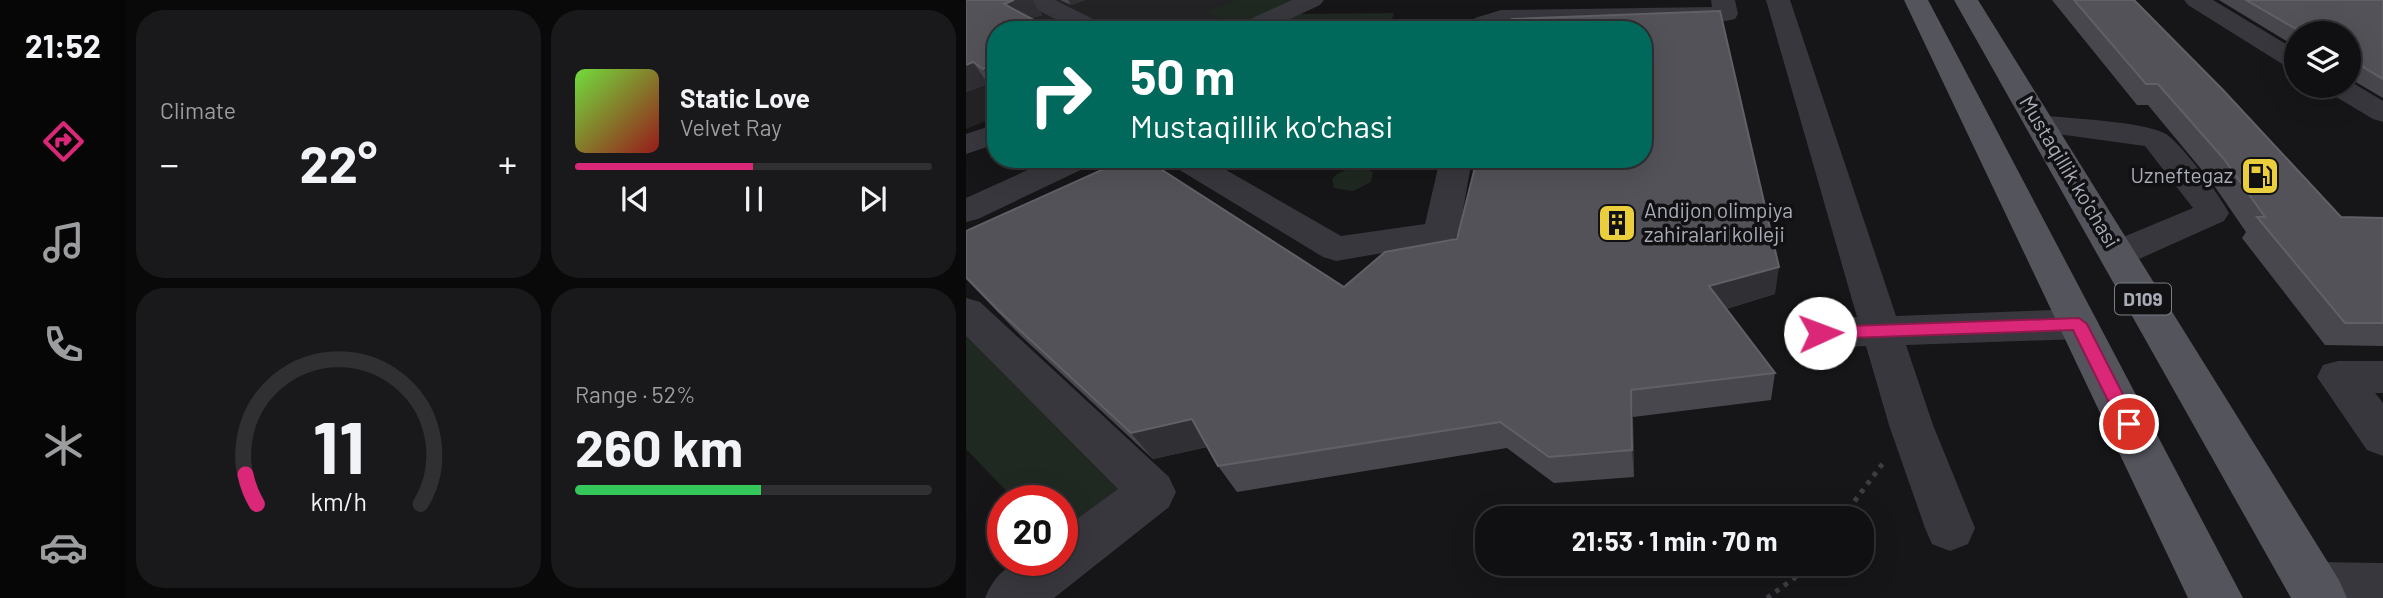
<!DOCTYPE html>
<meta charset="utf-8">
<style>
:root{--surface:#101012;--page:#19191b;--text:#f1f3f6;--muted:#9c9d9f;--line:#303032;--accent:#db2777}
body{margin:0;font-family:Barlow,sans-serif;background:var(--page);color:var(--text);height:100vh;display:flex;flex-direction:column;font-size:26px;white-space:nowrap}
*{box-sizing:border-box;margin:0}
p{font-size:23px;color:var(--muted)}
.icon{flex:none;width:38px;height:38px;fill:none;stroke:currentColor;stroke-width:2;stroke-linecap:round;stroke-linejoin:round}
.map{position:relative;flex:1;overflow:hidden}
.panel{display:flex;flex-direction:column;gap:10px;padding:10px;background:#09090a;width:840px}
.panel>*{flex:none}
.banner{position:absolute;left:21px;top:21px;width:665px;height:147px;border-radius:28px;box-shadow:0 7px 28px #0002,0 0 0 2px var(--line);background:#00695c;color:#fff;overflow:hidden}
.tools{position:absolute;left:1318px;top:21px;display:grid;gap:14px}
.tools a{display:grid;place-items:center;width:77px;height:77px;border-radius:50%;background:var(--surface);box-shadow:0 7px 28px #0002,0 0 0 2px var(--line);font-size:35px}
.speed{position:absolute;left:21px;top:485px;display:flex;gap:14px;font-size:35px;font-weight:700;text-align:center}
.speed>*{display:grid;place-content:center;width:91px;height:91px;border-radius:50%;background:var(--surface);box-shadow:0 7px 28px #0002,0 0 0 2px var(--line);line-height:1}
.speed .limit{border:10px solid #d22;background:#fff;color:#111}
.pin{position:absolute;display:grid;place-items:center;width:60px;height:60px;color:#fff;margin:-30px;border:4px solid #fff;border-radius:50%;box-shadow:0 2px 7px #0007}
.me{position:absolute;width:77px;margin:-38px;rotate:88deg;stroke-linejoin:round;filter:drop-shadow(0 0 5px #0008)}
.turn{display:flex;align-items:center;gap:24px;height:147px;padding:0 28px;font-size:32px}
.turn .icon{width:91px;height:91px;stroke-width:2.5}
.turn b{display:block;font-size:49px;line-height:60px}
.big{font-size:52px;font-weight:700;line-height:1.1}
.panel .card{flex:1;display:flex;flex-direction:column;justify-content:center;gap:10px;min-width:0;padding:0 24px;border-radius:28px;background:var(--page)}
.panel .dial{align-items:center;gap:0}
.dial svg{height:182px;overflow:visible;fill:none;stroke:var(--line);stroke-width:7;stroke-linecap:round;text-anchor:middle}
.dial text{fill:var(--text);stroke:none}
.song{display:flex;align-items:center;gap:21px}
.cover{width:84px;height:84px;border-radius:10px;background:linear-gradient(135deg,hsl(100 70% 55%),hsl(0 70% 35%))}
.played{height:7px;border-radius:4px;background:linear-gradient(90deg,var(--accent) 50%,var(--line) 50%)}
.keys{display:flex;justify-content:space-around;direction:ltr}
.heat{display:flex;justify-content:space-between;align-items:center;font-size:38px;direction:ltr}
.charge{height:10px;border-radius:5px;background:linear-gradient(90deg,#34c759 52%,var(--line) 0)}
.panel .tiles{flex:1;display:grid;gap:10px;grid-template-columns:repeat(2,1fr)}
.trip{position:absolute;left:509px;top:506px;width:399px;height:70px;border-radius:28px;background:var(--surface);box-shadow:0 7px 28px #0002,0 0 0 2px var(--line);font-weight:700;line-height:70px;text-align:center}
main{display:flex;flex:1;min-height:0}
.tab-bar{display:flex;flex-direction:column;width:126px;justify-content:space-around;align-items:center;background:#060607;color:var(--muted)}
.tab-bar .icon{width:49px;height:49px}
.tab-bar .on{color:var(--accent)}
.tab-bar b{font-size:32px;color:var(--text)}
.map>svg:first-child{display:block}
.built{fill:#232225}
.green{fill:#202822}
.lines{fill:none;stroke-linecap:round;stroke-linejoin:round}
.path{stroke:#3d3e44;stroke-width:5;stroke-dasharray:4.5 6;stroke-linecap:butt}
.minor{fill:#37373d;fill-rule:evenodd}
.major{fill:#53545c;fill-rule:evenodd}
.wall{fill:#48474d}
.shaded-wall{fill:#302f33}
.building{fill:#535258;stroke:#606067;stroke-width:2}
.route{fill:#db2777;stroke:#8e194d;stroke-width:2}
.labels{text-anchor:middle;stroke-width:7;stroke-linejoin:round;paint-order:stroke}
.shield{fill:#111113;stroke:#7b7d86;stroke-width:2}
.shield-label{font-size:19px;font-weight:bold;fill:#a9abb7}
.street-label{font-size:21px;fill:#a9abb7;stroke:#111113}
.poi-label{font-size:21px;fill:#a9abb7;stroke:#111113;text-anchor:end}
</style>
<main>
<nav class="tab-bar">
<b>21:52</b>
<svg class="icon on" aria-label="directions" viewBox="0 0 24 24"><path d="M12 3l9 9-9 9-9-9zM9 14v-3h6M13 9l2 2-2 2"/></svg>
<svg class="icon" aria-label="music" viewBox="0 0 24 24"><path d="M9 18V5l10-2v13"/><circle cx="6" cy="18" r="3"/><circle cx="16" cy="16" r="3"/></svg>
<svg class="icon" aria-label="phone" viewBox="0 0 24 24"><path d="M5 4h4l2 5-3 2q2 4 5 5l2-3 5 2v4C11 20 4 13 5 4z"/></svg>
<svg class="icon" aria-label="climate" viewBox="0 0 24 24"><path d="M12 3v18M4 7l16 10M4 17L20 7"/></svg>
<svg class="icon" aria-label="car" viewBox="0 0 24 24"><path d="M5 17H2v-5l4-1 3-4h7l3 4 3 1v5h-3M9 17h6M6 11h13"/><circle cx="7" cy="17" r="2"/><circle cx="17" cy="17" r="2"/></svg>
</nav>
<section class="panel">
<div class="tiles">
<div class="card"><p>Climate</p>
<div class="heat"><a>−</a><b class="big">22°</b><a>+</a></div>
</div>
<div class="card">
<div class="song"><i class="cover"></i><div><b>Static Love</b><p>Velvet Ray</p></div></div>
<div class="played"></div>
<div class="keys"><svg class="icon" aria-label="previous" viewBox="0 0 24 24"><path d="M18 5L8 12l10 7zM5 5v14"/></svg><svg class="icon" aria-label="pause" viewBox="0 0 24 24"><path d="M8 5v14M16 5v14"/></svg><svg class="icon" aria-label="next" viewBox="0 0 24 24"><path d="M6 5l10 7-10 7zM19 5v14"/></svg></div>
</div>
<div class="card dial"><svg viewBox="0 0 100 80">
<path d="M14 69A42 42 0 1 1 86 69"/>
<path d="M14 69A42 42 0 0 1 9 56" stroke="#db2777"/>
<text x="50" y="56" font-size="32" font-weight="700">11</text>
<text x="50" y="72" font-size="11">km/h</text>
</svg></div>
<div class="card"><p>Range · 52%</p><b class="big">260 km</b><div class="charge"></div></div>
</div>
</section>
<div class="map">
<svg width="1417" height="598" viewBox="0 0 1417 598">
<rect width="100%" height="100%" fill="#161618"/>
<polygon class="built" points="0,0 313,0 241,30 30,30 30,117 0,129"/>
<g class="green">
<polygon points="268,0 331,0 274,26 239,12"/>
<polygon points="428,13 422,30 330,30 313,23 334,14"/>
<polygon points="387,167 396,167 407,172 405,182 387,191 368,188 366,179 371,174"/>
<polygon points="0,336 169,505 96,551 96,500 49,500 0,449"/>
</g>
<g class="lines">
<g class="path">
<polyline points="876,518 917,463"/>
<polyline points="801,598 834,574 842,564"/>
</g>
<g class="minor">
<polygon points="58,0 89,0 139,25 142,30 110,30 62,5"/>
<polygon points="326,0 358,0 354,5 301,30 268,30 271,25"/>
<polygon points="745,0 769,0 772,14 769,19 760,21 538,24 530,30 504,30 509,18 535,10 746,7"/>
<polygon points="800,0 824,0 930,316 1113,309 1127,314 1133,324 1127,334 1113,339 940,345 967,425 1009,528 1002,544 984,551 966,544 959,528 923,425 900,346 854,348 840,343 834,333 840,323 854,318 891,317"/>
<polygon points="1218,0 1247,0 1330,50 1330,69 1321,67 1222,5"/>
<polygon points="1382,80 1417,101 1417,122 1407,119 1362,92 1358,86 1382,86"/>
<path d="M 1074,115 C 1105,119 1173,121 1198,133 C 1212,139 1255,197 1263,213 L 1258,221 L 1164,263 L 1151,266 L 1138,263 L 1133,254 L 1138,245 L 1227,208 L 1179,146 L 1063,130 L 1059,124 L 1063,118 Z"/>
<polygon points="30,124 30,144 0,154 0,134"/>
<polygon points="86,159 128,159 123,166 12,219 0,222 0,198"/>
<polygon points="202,159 241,159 375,236 459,224 474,159 506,159 493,233 487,241 370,261 357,257 207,166"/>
<path d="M 0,298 L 14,302 L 203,477 L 210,492 L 203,507 L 88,598 L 19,598 C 36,558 58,560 96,560 L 96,530 L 152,489 L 0,336 Z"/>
<polygon points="1372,361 1417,361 1417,393 1409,393 1417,403 1417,456 1401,450 1351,377 1357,365"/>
<polygon points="1349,562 1417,563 1417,598 1327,598 1323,588 1330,570"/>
</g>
<g class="major">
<polygon points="938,0 962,0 1277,598 1222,598"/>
<polygon points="988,0 1012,0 1373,580 1381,598 1325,598"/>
</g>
</g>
<g class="wall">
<polygon points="0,0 67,0 76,15 30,30 30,89 22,84 0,92"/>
<polygon points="94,0 119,0 105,5"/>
<polygon points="1086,0 1168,0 1375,217 1417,218 1417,346 1359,345 1276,238 1280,232 1245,181 1182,105 1171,105"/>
<polygon points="1253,0 1417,0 1417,98 1383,78 1382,78 1382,33 1330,33 1330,47"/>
<polygon points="0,231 378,287 809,294 760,309 809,373 805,400 667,417 668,477 588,483 541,448 271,492 252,466 241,447 187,459 55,336 0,279"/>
</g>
<g class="shaded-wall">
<polygon points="48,0 67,0 76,15 50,24 38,4"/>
<polygon points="102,0 119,0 105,5"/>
<polygon points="7,62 22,84 0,92 0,65"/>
<polygon points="30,64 30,87 17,69"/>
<polygon points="813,267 809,294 742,314 743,286"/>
<polygon points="665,390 667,417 668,477 666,450"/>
<polygon points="226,419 245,446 187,459 165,433"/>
</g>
<g class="building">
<polygon points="0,0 48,0 38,4 86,30 30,30 30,64 17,69 7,62 0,65"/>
<polygon points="1108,0 1168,0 1257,90 1375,217 1417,218 1417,323 1379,323 1291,217 1299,217 1258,159 1192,84 1180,84"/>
<polygon points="1280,0 1417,0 1417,79 1392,64 1389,65 1388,69 1382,66 1382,33 1337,33"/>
<polygon points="754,11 813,267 743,286 809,373 665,390 666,450 583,457 534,422 252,466 226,419 165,433 31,309 0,277 0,231 160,159 179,159 378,287 419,252 491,239 511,159 677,159 677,30 544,30 546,19"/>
</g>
<polygon class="route" points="1113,318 1121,324 1169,418 1172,424 1169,429 1163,431 1156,429 1107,330 854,339 846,333 854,327"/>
<defs>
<symbol id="fuel-square" viewBox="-11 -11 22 22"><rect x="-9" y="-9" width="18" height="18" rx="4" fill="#eace3c" stroke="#111113"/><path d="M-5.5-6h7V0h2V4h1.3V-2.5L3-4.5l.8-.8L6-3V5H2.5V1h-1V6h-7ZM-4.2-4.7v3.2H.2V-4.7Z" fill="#111"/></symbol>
<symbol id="building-square" viewBox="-11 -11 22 22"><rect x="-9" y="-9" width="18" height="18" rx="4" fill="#eace3c" stroke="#111113"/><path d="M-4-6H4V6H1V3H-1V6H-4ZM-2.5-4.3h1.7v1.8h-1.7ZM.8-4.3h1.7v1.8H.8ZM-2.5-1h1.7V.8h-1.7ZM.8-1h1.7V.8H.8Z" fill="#111"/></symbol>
</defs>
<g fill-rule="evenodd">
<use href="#fuel-square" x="1272" y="154" width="44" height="44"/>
<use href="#building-square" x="629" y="201" width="44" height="44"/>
</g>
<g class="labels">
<rect class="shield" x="1149" y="283.5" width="56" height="31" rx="5"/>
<g class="shield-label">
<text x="1177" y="306">D109</text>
</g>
<g class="street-label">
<text transform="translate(1103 172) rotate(59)" y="7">Mustaqillik ko'chasi</text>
</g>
<g class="poi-label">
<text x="1267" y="183">Uzneftegaz</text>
<text x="678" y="218" text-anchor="start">Andijon olimpiya<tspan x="678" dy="24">zahiralari kolleji</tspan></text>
</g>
</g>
</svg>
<div class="tools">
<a><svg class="icon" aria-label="layers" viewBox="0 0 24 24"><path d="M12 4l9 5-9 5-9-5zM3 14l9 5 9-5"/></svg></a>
</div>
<div class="speed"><div class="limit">20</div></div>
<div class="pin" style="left:1163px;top:424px;background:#d93025"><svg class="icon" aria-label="arrive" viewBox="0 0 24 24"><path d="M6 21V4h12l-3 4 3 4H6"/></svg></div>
<svg class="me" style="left:854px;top:333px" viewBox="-20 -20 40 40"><circle r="19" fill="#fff"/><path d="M0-13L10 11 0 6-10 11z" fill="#db2777"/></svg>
<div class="trip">21:53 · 1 min · 70 m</div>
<div class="banner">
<div class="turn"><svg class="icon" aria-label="right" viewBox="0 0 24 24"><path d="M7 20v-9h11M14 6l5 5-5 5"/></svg><div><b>50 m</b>Mustaqillik ko'chasi</div></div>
</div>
</div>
</main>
